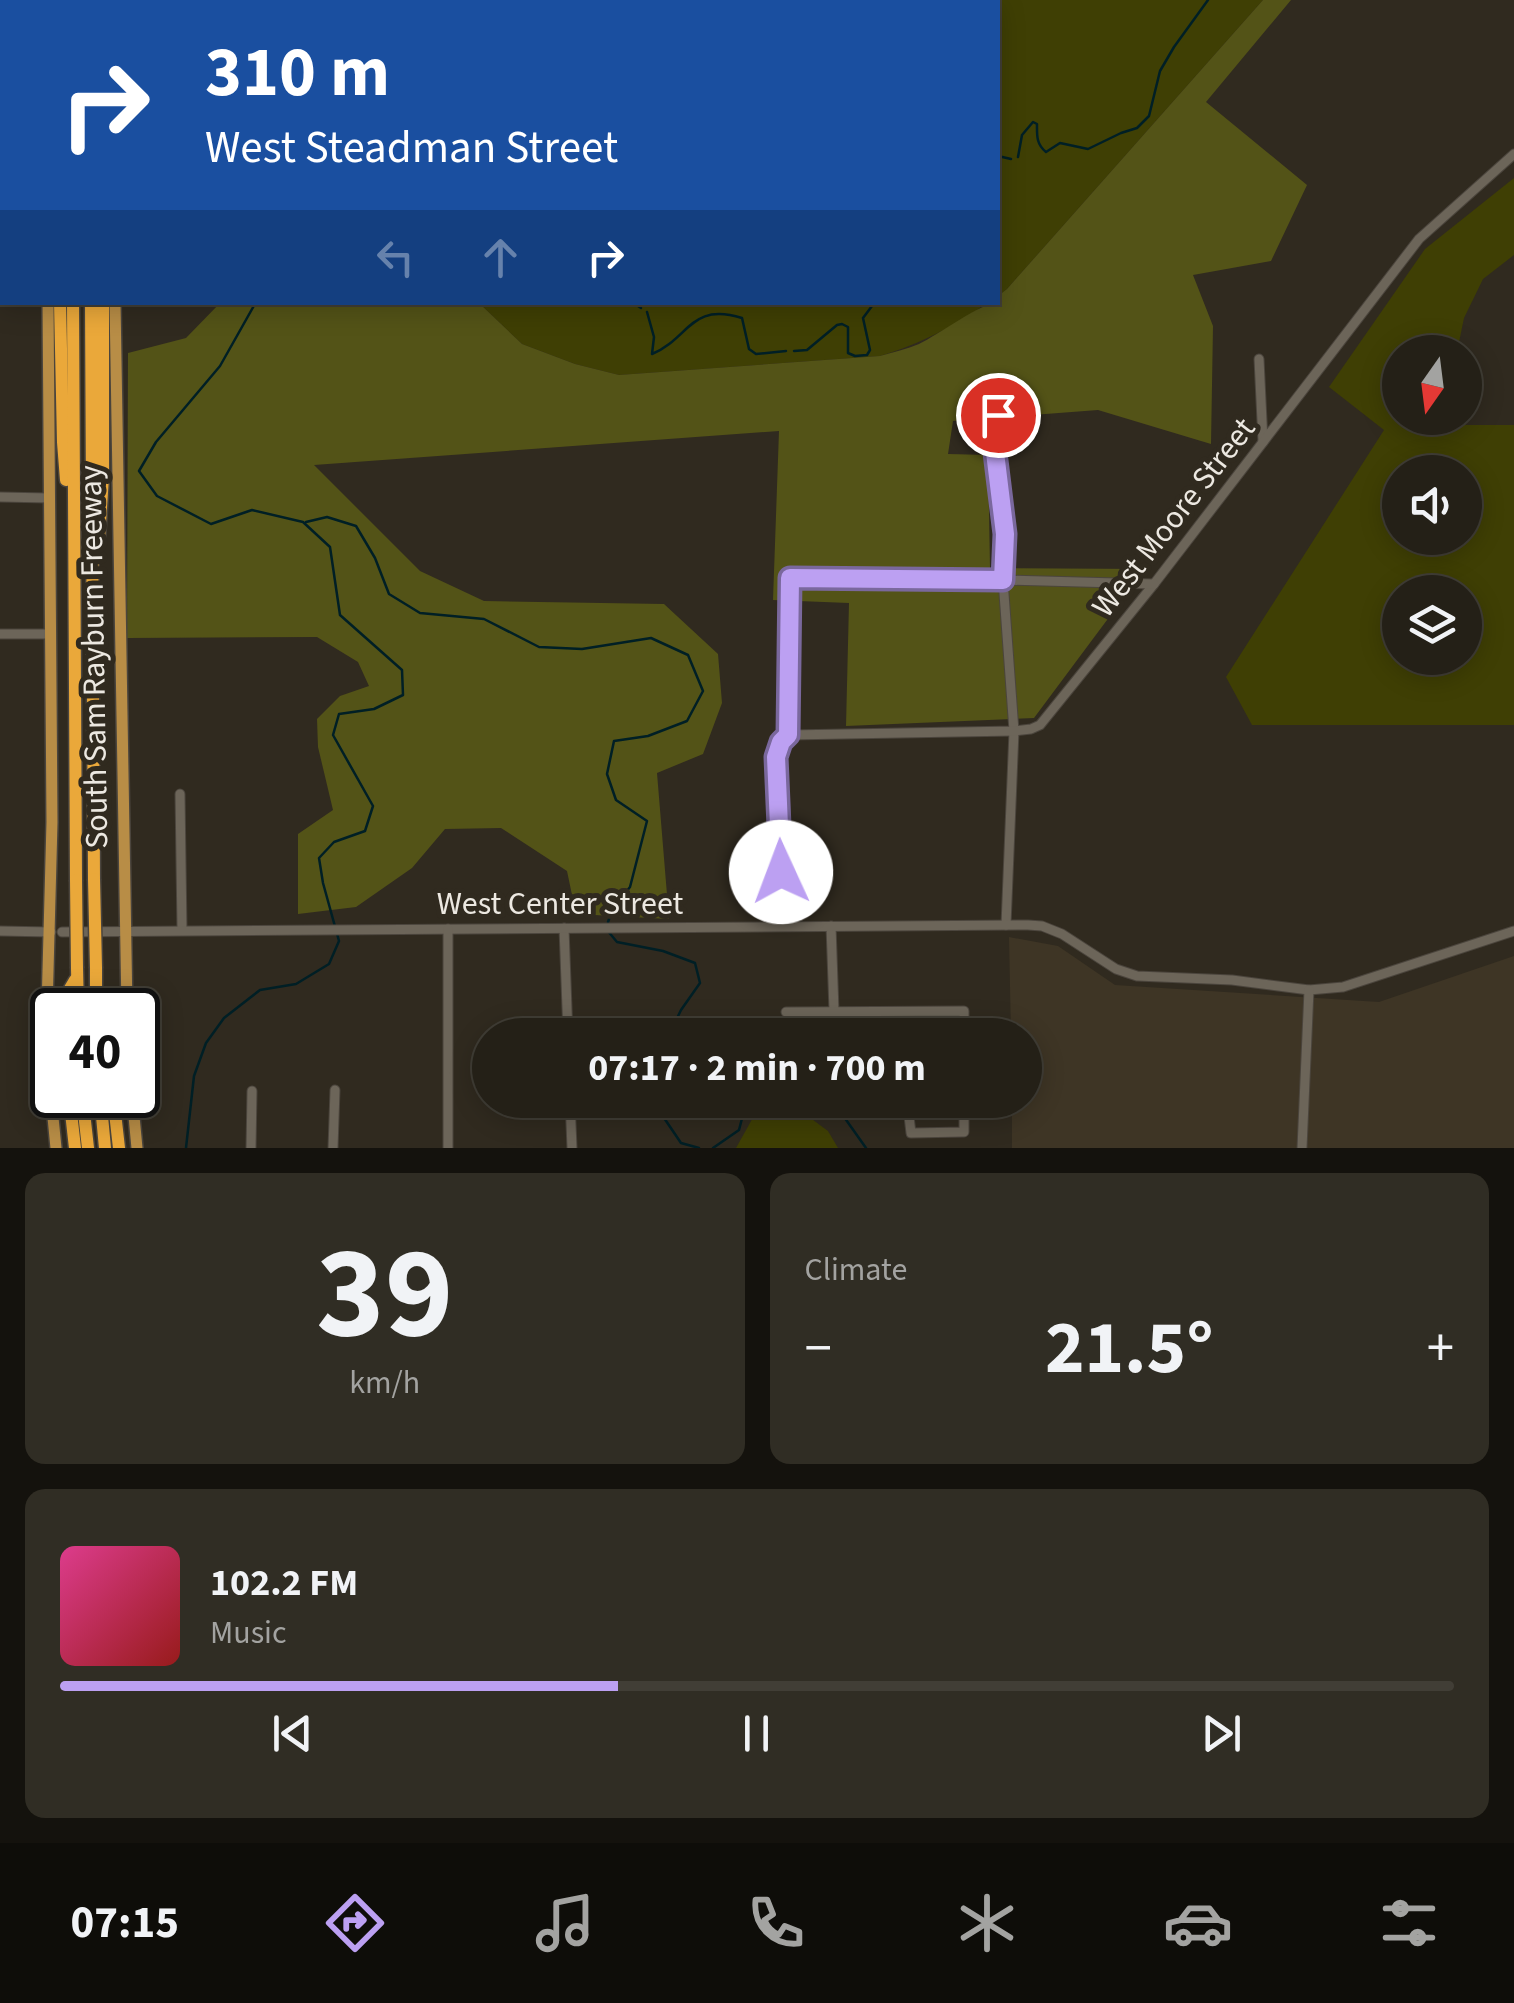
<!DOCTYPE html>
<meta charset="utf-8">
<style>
:root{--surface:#242017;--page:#302d24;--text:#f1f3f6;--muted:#a3a3a1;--line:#413e36;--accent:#bca0f2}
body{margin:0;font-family:"Source Sans 3",sans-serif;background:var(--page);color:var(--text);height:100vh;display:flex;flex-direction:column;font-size:38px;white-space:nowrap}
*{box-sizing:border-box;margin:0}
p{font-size:32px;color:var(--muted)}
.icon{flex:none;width:55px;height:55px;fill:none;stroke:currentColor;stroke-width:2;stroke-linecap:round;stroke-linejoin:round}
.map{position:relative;height:1148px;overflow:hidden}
.panel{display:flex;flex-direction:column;gap:25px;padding:25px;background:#14120d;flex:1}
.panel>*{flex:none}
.guide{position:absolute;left:0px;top:0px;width:1000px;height:305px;box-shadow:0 5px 25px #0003,0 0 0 2px var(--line);background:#1a4fa0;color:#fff;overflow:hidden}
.needle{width:65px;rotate:194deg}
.controls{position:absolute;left:1382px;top:335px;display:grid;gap:20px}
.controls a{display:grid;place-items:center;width:100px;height:100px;border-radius:50%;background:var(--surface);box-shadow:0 5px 25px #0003,0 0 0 2px var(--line);font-size:50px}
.speed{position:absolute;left:30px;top:988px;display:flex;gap:20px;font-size:50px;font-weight:700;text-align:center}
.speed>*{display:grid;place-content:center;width:130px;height:130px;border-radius:50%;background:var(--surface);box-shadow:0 5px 25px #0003,0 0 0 2px var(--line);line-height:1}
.speed .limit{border:5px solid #111;border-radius:15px;background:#fff;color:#111}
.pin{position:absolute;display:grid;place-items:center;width:85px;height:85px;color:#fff;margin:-42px;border:5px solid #fff;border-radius:50%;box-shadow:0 2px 10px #0007}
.me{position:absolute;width:110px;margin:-55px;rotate:358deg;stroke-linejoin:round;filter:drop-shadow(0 0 8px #0008)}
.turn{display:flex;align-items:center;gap:35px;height:210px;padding:0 40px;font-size:45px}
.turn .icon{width:130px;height:130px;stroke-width:2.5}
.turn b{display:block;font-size:70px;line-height:85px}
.lanes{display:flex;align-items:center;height:95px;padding:0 40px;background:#0003;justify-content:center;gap:50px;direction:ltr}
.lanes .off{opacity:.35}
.big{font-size:75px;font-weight:700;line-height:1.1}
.panel .widget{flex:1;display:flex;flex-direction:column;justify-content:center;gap:15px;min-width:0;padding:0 35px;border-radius:20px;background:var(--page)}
.panel .dial{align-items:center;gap:0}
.dial b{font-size:130px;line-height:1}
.song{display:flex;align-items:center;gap:30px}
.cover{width:120px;height:120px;border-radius:15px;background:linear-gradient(135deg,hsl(330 70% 55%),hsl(0 70% 35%))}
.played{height:10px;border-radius:5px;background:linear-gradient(90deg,var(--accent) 40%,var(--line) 40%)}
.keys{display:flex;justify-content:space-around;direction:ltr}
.heat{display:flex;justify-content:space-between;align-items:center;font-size:55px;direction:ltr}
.panel .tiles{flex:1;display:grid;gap:25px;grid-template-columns:1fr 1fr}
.widget:last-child{grid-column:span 2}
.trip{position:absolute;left:472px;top:1018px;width:570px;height:100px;border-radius:50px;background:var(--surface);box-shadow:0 5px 25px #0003,0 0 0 2px var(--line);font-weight:700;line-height:100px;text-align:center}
.dock{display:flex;height:160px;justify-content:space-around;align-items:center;background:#0e0d09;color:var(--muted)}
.dock .icon{width:70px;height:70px}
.dock .on{color:var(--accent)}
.dock b{font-size:45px;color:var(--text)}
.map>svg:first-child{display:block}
.education{fill:#3e3525}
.green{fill:#3f3f04;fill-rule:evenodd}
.forest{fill:#535317}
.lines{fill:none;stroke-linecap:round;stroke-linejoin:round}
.stream{stroke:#001f25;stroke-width:2.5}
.minor-casing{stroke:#4b453d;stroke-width:11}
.major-casing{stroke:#4b453d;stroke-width:14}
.highway-casing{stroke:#4b453d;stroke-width:15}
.minor{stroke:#6c6559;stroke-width:9}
.major{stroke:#b88d46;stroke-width:11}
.highway{stroke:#eaa83a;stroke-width:12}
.highway-bridge-casing{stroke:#4b453d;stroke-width:15;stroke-linecap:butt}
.highway-bridge{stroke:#eaa83a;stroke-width:12}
.route-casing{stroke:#7a689d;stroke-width:25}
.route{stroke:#bca0f2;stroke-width:18}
.labels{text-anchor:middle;stroke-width:10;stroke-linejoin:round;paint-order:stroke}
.street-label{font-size:32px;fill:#ece8e1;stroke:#302a1f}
</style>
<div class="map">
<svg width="1514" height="1148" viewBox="0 0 1514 1148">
<rect width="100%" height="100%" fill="#302a1f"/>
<polygon class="education" points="1009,937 1058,946 1115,985 1379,1002 1514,956 1514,1148 1012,1148 1012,1100 1025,1100 1025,1035 1011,1035"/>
<g class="green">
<polygon points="260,0 1263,0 1007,289 998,296 998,2 260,2"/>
<path d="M 1514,178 L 1514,255 L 1483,279 L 1464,318 L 1457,352 L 1400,352 L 1400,418 L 1442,418 L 1442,425 L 1514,425 L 1514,725 L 1252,725 L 1226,677 L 1384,430 L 1329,387 L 1425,249 ZM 1400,472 L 1465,472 L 1465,538 L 1400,538 ZM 1400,592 L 1465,592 L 1465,658 L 1400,658 Z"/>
<path d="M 479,303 L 987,303 C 951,328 922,343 880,356 L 619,375 L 575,364 L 522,344 Z"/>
<polygon points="782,1100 786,1100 828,1131 838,1148 736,1148 760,1105"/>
</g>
<path class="forest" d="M 1263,0 L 1291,0 L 1206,102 L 1307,185 L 1271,261 L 1193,275 L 1213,326 L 1211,444 L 1098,410 L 953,421 L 948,454 L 988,455 L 990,568 L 1145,569 L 1034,718 L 846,726 L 849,603 L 773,600 L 779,431 L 314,465 L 420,571 L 484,601 L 664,604 L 718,654 L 722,703 L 703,754 L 657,773 L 669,919 L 576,914 L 567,871 L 501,828 L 445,829 L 412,868 L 356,907 L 298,914 L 298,834 L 333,810 L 318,747 L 317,719 L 340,696 L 369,686 L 358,662 L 317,637 L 127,638 L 128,353 L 186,338 L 221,302 L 479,303 L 522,344 L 575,364 L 619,375 L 880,356 C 893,352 907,349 919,344 C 938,335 981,303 998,302 L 998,296 L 1007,289 Z"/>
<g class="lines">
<g class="stream">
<polyline points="251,2 253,0"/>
<polyline points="998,156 1011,159"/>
<path d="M 1018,157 L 1022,135 L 1033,122 L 1037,124 C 1037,135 1036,144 1046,152 L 1060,143 L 1088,149 L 1121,133 L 1137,128 L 1149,116 L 1160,71 L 1174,47 L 1208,0"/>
<polyline points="632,302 641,308"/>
<path d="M 647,312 L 654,337 L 652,354 C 690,338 690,302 742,318 L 749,349 L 756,354 L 786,351"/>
<polyline points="794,351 807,350 837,325 842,324 848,327 848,353 855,356 867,355 870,350 863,318 875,302"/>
<polyline points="306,522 327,517 356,526 375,558 389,594 420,613 484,619 539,647 582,649 651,638 688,655 703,691 687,721 648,736 614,741 607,774 616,800 647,821 630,887 613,908 608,922"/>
<polyline points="607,930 617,942 663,951 695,963 700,983 681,1010 669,1035"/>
<polyline points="760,1035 768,1033 772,1035"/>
<polyline points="657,1100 660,1112 681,1143 699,1148"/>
<polyline points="832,1100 866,1148"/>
<polyline points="186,1148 194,1076 206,1043 224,1018 260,990 296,984 329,964 339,941 323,883 319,858 334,842 365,831 373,806 333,735 339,714 374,709 403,695 402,670 340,615 330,547 303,522 252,510 211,524 157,496 139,471 156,442 220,366 256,302"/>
<polyline points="713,1148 739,1130 746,1103 744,1100"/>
</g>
<defs>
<g id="minor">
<polyline points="0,224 2,224"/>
<polyline points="1259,359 1263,442"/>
<polyline points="999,415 992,428 1005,534 1003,580 1014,731 1006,925"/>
<polyline points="0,497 49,498"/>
<polyline points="0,634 50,634"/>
<polyline points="789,735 1014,731 1031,729 1040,725 1154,584 1419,239 1514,154"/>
<polyline points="180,794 182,930"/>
<polyline points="784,926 776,757 781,742 789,735 790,578 1003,580 1154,584"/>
<polyline points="831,926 834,1011 838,1035"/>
<polyline points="564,928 568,1035"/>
<polyline points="0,931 51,932"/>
<polyline points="62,932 1028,925 1042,926 1062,934 1116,969 1137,976 1232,980 1309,990 1343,987 1514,931"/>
<polyline points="786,1012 964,1011 964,1035"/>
<polyline points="570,1100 572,1148"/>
<polyline points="907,1100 911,1133 964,1132 964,1100"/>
<polyline points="251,1148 252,1091"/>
<polyline points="333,1148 335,1090"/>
<polyline points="448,1148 448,929"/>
<polyline points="1302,1148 1309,990"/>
</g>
<g id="major">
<polyline points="46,0 46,2"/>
<polyline points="113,0 113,2"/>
<polyline points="48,302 52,822 46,1046 56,1148"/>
<polyline points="115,302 127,1010"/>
<polyline points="132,1095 137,1148"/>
</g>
<g id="highway">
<polyline points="71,0 71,2"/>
<polyline points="91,2 91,0"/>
<polyline points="60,302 63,442 66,480"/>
<polyline points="73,302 76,880"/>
<polyline points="91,302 94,879"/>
<polyline points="99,538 103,477 103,302"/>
<polyline points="77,968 78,1010"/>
<polyline points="96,968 96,1010"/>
<polyline points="66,1010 65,997 75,980"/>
<polyline points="69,1095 75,1148"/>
<polyline points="82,1095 88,1148"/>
<polyline points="100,1095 105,1148"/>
<polyline points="113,1095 119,1148"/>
</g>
</defs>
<use href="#minor" class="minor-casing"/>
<use href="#major" class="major-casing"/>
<use href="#highway" class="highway-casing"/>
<use href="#minor" class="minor"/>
<use href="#major" class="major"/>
<use href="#highway" class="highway"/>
<defs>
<g id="highway-bridge">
<polyline points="94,879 96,968"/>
<polyline points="76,880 77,968"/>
</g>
</defs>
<use href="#highway-bridge" class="highway-bridge-casing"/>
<use href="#highway-bridge" class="highway-bridge"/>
</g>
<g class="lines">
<defs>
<polyline id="route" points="781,872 776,757 781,742 788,735 790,578 1003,580 1005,534 992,428 998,415"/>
</defs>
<use href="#route" class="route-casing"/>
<use href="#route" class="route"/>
</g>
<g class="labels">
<g class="street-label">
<text transform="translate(1173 517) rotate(-52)" y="11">West Moore Street</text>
<text transform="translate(93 657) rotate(-91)" y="11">South Sam Rayburn Freeway</text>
<text x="560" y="914">West Center Street</text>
</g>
</g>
</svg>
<div class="controls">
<a><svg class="needle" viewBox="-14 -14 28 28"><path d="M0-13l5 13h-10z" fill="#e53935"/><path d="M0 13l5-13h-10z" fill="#a3a3a1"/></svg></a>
<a><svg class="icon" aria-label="sound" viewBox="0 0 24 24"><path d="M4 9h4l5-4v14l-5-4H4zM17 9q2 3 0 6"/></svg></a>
<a><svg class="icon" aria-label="layers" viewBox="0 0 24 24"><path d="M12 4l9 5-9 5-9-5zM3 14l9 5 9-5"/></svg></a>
</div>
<div class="speed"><div class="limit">40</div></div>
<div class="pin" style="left:998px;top:415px;background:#d93025"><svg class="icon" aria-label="arrive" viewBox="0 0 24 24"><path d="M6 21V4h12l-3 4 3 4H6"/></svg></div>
<svg class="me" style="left:781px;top:872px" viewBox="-20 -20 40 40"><circle r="19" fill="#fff"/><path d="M0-13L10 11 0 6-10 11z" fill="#bca0f2"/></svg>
<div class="trip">07:17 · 2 min · 700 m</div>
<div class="guide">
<div class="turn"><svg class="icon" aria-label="right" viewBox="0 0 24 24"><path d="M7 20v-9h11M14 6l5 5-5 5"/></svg><div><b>310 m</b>West Steadman Street</div></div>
<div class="lanes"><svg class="icon off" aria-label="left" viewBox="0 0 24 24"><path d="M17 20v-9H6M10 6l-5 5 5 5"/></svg><svg class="icon off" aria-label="ahead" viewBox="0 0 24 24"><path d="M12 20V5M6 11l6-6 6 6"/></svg><svg class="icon" aria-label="right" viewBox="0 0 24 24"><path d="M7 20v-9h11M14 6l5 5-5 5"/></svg></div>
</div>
</div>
<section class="panel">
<div class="tiles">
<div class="widget dial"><b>39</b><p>km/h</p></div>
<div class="widget"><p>Climate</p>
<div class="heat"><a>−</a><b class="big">21.5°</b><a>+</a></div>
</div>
<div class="widget">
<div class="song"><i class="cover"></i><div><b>102.2 FM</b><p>Music</p></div></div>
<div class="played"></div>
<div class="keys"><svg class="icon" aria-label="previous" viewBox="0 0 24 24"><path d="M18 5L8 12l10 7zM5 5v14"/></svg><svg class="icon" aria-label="pause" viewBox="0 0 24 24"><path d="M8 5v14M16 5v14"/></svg><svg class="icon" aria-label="next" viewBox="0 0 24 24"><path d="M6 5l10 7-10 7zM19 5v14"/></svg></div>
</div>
</div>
</section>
<nav class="dock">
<b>07:15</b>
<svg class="icon on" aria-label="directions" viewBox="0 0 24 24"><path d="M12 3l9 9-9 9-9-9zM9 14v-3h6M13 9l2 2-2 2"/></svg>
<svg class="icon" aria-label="music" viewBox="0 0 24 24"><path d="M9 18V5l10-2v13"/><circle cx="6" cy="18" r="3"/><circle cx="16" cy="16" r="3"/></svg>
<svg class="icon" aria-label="phone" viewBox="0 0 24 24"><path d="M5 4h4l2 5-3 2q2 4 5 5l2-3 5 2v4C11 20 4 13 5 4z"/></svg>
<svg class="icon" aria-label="climate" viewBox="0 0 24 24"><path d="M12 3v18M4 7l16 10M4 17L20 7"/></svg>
<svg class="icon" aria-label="car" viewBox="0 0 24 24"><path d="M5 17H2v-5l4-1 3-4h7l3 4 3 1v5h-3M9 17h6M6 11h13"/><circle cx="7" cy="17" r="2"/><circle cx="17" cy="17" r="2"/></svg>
<svg class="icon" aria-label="filters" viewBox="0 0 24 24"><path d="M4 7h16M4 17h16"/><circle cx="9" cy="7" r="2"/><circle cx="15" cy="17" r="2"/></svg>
</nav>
